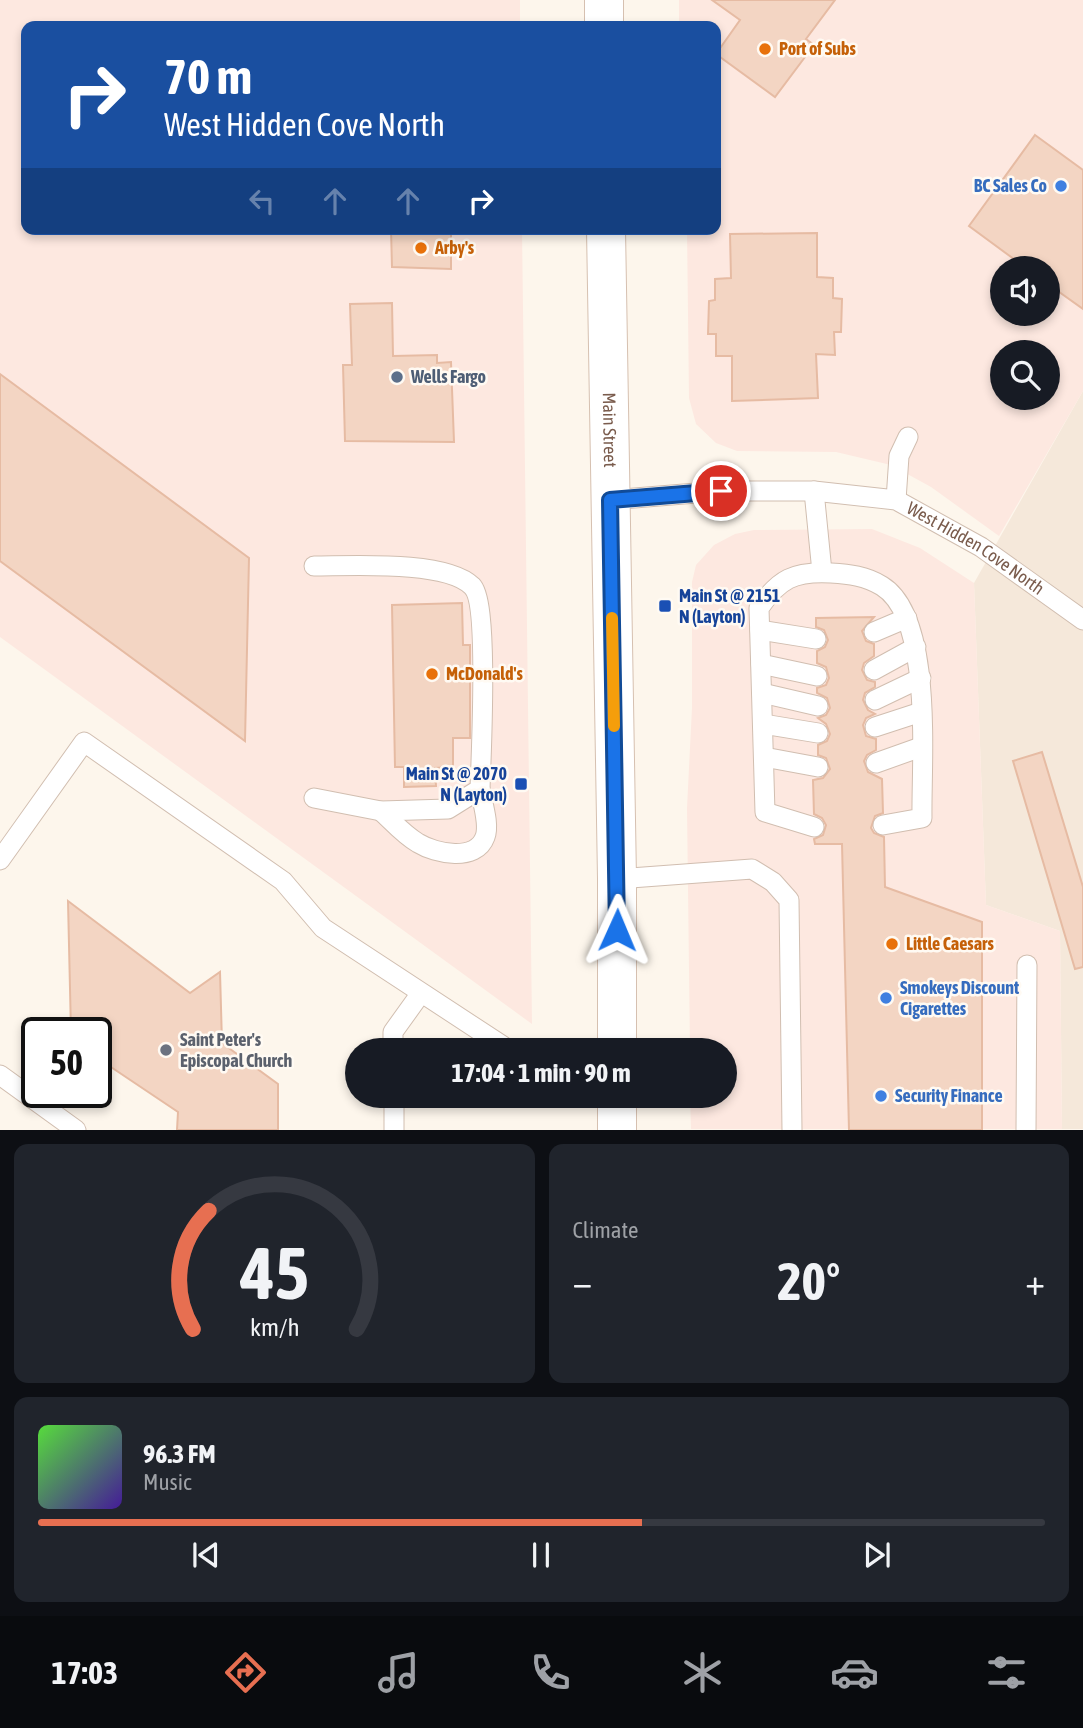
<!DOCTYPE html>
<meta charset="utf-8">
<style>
:root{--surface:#171b24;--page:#20242c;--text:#f1f3f6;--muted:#9ea1a6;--line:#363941;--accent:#e76f51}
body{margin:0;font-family:"Asap Condensed",sans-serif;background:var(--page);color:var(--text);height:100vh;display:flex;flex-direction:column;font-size:26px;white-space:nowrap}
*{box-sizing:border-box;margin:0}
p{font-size:23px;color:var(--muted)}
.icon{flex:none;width:38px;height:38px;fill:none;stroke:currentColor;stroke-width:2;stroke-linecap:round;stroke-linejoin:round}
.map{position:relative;height:1130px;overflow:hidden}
.sheet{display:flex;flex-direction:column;gap:14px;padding:14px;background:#0d0f14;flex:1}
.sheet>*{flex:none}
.top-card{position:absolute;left:21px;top:21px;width:700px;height:214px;border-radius:14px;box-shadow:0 4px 10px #0003;background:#1a4fa0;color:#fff;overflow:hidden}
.controls{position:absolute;left:990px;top:256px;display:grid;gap:14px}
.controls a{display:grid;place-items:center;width:70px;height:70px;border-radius:50%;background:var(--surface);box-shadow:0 4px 10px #0003;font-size:35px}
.speed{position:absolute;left:21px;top:1017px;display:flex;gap:14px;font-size:35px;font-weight:700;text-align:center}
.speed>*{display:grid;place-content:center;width:91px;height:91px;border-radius:50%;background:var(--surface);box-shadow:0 4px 10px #0003;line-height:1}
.speed .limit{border:4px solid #111;border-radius:10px;background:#fff;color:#111}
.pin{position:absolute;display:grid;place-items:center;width:60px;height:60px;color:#fff;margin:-30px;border:4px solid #fff;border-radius:50%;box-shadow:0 2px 7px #0007}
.me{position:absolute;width:77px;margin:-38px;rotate:1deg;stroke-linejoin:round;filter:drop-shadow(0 0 5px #0008)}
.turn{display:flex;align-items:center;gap:24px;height:147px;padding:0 28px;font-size:32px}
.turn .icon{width:91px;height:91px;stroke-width:2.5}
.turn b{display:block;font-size:49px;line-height:60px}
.lanes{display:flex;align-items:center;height:66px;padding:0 28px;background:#0003;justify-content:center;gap:35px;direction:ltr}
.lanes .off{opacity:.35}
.big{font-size:52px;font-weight:700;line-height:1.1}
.sheet .card{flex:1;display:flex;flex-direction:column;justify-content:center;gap:10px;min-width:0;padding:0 24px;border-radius:14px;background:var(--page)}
.sheet .dial{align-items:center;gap:0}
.dial svg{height:182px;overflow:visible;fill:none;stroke:var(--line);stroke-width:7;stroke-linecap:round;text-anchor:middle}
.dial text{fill:var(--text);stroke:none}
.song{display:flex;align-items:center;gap:21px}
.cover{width:84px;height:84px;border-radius:10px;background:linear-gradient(135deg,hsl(110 70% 55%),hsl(260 70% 35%))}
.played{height:7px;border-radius:4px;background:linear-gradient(90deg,var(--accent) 60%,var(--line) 60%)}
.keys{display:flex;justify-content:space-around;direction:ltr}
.heat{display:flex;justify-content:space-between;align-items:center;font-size:38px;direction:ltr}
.sheet .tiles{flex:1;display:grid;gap:14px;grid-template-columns:1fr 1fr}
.card:last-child{grid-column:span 2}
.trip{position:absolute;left:345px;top:1038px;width:392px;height:70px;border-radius:35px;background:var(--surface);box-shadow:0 4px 10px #0003;font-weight:700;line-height:70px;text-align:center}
.tabs{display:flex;height:112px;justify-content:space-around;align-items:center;background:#090b0e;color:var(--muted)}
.tabs .icon{width:49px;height:49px}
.tabs .on{color:var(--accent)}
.tabs b{font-size:32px;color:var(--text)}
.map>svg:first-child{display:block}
.residential{fill:#f5e8da}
.commercial{fill:#fde8e0;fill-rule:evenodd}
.building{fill:#f3d5c3;stroke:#e6bba3;stroke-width:2}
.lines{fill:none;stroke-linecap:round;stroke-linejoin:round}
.lane-casing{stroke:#d1beb0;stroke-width:21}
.secondary-casing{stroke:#d6c0b0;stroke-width:40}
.lane{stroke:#fff;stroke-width:19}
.secondary{stroke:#fff;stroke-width:38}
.route-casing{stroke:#114b97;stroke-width:18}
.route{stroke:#1a73e8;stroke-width:12}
.slow{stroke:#f59e0b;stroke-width:12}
.food-dot{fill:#e8710a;stroke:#fffaf3;stroke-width:2.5}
.shop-dot{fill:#3f7fe0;stroke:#fffaf3;stroke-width:2.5}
.service-dot{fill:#5c6f8a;stroke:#fffaf3;stroke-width:2.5}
.transit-dot{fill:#1a4fb4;stroke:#fffaf3;stroke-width:2.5}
.worship-dot{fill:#6b7280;stroke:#fffaf3;stroke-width:2.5}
.labels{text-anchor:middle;stroke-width:5;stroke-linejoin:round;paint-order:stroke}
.food-label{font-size:18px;font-weight:bold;fill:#c56008;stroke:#fffaf3;text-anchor:start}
.shop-label{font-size:18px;font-weight:bold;fill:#366cbe;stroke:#fffaf3;text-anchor:start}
.service-label{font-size:18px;font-weight:bold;fill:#4e5e75;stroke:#fffaf3;text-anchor:start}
.street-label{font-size:18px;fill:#7a5c4d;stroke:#fffaf3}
.transit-label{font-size:18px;font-weight:bold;fill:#164399;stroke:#fffaf3;text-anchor:start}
.worship-label{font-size:18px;font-weight:bold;fill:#5b616d;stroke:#fffaf3;text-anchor:start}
</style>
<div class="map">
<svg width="1083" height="1130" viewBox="0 0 1083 1130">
<rect width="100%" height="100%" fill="#fdf6ec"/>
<polygon class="residential" points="1083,391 1083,1129 1062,1129 1060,931 986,905 974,583"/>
<g class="commercial">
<polygon points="0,0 520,0 520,26 26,26 26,229 522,229 532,1024 0,637"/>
<path d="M 679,0 L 1083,0 L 1083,391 L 999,536 L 931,487 L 891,465 L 836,452 L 737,451 L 716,443 L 696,424 L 689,398 L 687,229 L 716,229 L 716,26 L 679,26 ZM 1003,268 L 1048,268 L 1048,313 L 1003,313 ZM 1003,352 L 1048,352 L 1048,397 L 1003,397 Z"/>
<polygon points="872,529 920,548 974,583 986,905 1060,931 1062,1129 691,1129 690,1096 724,1096 724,1050 690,1050 687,808 692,708 692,582 696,565 714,545 735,534 754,530"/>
</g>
<g class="building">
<polygon points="712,0 835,0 806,39 814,45 775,97 716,54 740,20"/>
<polygon points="1035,135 1083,170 1083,309 1048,284 1048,268 1026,268 969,226"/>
<polygon points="391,229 451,229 451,269 392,267"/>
<polygon points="817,233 817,277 833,278 833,298 842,299 841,332 834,332 835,355 816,354 818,398 732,401 732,356 716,356 716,334 708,334 709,301 715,300 715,279 731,278 730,234"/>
<polygon points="392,303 393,356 437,355 437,363 451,362 454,442 345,441 343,365 352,365 350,304"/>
<polygon points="0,374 249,558 245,741 0,561"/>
<polygon points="462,603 463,645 470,645 470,738 453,738 453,767 435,768 436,786 404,787 404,767 395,767 392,605"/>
<polygon points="874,617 862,631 866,641 874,644 874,656 864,663 862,670 867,680 875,682 875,687 865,693 863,700 868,710 875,714 866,718 863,725 866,736 876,739 876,750 867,755 864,761 868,772 882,779 883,813 875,816 871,828 874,833 884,837 885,887 982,922 982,1130 849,1130 842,844 815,844 814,839 823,835 826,825 822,818 814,814 813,780 823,778 830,769 826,758 818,755 818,745 827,741 830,734 826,724 818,718 826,715 830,708 827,698 817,693 817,688 826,685 829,678 826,667 817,663 817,651 825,647 828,640 824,630 816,627 816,618"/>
<polygon points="1042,752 1083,887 1083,967 1075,969 1013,761"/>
<polygon points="68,901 190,993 220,972 222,1043 278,1084 278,1130 177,1130 178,1112 96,1057 96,1032 71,1032"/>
</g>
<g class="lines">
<defs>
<g id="lane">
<polyline points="814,491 822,572"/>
<path id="s1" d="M 610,500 L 721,491 L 814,491 L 896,500 L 981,547 L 1083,620"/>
<polyline points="896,500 899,456 908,437"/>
<path d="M 314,566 C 351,566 446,560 472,586 C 489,602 481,757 480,789 L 448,809 L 381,811 L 314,798"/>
<polyline points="760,630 816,639"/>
<polyline points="874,632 907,618"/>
<polyline points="761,664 817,676"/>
<polyline points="874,670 916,647"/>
<polyline points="762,693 818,706"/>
<polyline points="875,700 921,678"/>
<polyline points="763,724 818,733"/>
<polyline points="875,727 921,712"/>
<polyline points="764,757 818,767"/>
<polyline points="876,763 921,747"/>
<path d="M 381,811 C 393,822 404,835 418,843 C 436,854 476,862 485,837 C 490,824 482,802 480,789"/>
<path d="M 814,827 L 765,812 L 759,608 C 779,579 794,571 831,573 C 849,574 866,576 882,586 C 934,618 921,764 922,818 L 883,825"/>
<polyline points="0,860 84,742 283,881 323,928 509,1050"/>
<polyline points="617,879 752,869 773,882 789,900 792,1130"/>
<polyline points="393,1050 393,1032 421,993"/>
<polyline points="0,1075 76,1130"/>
<polyline points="394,1096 394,1130"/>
<polyline points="1026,1130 1027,965"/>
</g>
<g id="secondary">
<polyline points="604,0 604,26"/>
<path id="s2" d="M 606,229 L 617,879 L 617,1050"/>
<polyline points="617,1096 617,1130"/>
</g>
</defs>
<use href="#lane" class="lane-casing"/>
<use href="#secondary" class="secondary-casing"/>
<use href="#lane" class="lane"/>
<use href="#secondary" class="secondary"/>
</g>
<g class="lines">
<defs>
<polyline id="route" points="617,930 610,500 721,491"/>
</defs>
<use href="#route" class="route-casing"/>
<use href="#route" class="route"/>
<polyline class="slow" points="612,618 614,726"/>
</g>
<g class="food-dot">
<circle cx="765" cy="49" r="7"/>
<circle cx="421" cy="248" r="7"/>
<circle cx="432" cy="674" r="7"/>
<circle cx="892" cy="944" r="7"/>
</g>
<g class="shop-dot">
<circle cx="1061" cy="186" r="7"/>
<circle cx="886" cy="998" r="7"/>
<circle cx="881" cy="1096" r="7"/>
</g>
<circle class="service-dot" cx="397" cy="377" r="7"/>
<g class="transit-dot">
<rect x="658" y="599" width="14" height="14" rx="3.5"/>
<rect x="514" y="777" width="14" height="14" rx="3.5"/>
</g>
<circle class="worship-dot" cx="166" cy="1050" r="7"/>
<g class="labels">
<g class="food-label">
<text x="779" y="55">Port of Subs</text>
<text x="435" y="254">Arby's</text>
<text x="446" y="680">McDonald's</text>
<text x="906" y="950">Little Caesars</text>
</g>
<g class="shop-label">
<text x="1047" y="192" text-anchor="end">BC Sales Co</text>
<text x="900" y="994">Smokeys Discount<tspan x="900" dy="21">Cigarettes</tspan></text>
<text x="895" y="1102">Security Finance</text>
</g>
<g class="service-label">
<text x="411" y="383">Wells Fargo</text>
</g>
<g class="street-label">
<text dy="6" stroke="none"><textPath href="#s2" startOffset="201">Main Street</textPath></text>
<text dy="6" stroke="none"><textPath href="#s1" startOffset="380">West Hidden Cove North</textPath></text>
</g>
<g class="transit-label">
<text x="679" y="602">Main St @ 2151<tspan x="679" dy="21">N (Layton)</tspan></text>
<text x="507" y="780" text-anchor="end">Main St @ 2070<tspan x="507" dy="21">N (Layton)</tspan></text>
</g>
<g class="worship-label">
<text x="180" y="1046">Saint Peter's<tspan x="180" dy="21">Episcopal Church</tspan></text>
</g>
</g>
</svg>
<div class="controls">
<a><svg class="icon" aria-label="sound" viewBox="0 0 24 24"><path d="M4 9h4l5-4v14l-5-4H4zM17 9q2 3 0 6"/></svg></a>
<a><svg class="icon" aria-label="search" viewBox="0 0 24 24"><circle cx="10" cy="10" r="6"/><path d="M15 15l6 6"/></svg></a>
</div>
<div class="speed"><div class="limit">50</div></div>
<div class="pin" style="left:721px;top:491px;background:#d93025"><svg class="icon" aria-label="arrive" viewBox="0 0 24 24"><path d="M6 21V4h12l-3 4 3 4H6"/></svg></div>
<svg class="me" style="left:617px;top:930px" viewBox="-20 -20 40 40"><path d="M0-17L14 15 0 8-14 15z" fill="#1a73e8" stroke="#fff" stroke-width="4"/></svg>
<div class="trip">17:04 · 1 min · 90 m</div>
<div class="top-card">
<div class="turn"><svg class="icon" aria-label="right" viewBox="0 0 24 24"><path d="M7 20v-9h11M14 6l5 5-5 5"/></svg><div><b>70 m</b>West Hidden Cove North</div></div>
<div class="lanes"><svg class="icon off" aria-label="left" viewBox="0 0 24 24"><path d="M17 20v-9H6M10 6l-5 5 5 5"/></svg><svg class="icon off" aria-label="ahead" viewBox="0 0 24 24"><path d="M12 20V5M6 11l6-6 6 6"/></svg><svg class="icon off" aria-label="ahead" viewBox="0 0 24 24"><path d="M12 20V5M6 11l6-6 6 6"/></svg><svg class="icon" aria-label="right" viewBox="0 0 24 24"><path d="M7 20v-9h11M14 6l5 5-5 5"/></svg></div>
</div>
</div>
<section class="sheet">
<div class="tiles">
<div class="card dial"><svg viewBox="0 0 100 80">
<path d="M14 69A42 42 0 1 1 86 69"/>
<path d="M14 69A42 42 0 0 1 21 17" stroke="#e76f51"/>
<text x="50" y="56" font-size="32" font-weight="700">45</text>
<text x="50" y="72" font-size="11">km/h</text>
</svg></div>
<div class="card"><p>Climate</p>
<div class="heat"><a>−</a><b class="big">20°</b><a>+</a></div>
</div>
<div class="card">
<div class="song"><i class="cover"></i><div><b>96.3 FM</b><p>Music</p></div></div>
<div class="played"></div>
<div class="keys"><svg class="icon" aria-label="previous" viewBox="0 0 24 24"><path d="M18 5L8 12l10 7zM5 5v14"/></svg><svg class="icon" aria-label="pause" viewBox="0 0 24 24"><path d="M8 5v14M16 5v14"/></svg><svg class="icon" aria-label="next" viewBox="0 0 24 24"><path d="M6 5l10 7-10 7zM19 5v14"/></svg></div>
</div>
</div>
</section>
<nav class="tabs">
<b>17:03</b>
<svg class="icon on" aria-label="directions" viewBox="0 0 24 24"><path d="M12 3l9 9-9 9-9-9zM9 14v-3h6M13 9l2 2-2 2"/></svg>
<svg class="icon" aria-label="music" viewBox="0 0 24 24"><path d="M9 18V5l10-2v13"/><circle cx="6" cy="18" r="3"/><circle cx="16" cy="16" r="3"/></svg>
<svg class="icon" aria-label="phone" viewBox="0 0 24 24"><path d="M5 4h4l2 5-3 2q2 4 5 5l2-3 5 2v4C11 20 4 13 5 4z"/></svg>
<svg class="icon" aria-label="climate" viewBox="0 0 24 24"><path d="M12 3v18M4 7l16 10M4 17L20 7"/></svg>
<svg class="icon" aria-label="car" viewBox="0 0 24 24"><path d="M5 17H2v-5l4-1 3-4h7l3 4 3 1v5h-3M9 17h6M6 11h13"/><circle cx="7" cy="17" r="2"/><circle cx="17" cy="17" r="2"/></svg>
<svg class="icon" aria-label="filters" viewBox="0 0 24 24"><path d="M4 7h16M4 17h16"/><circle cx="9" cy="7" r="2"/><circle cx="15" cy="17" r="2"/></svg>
</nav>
